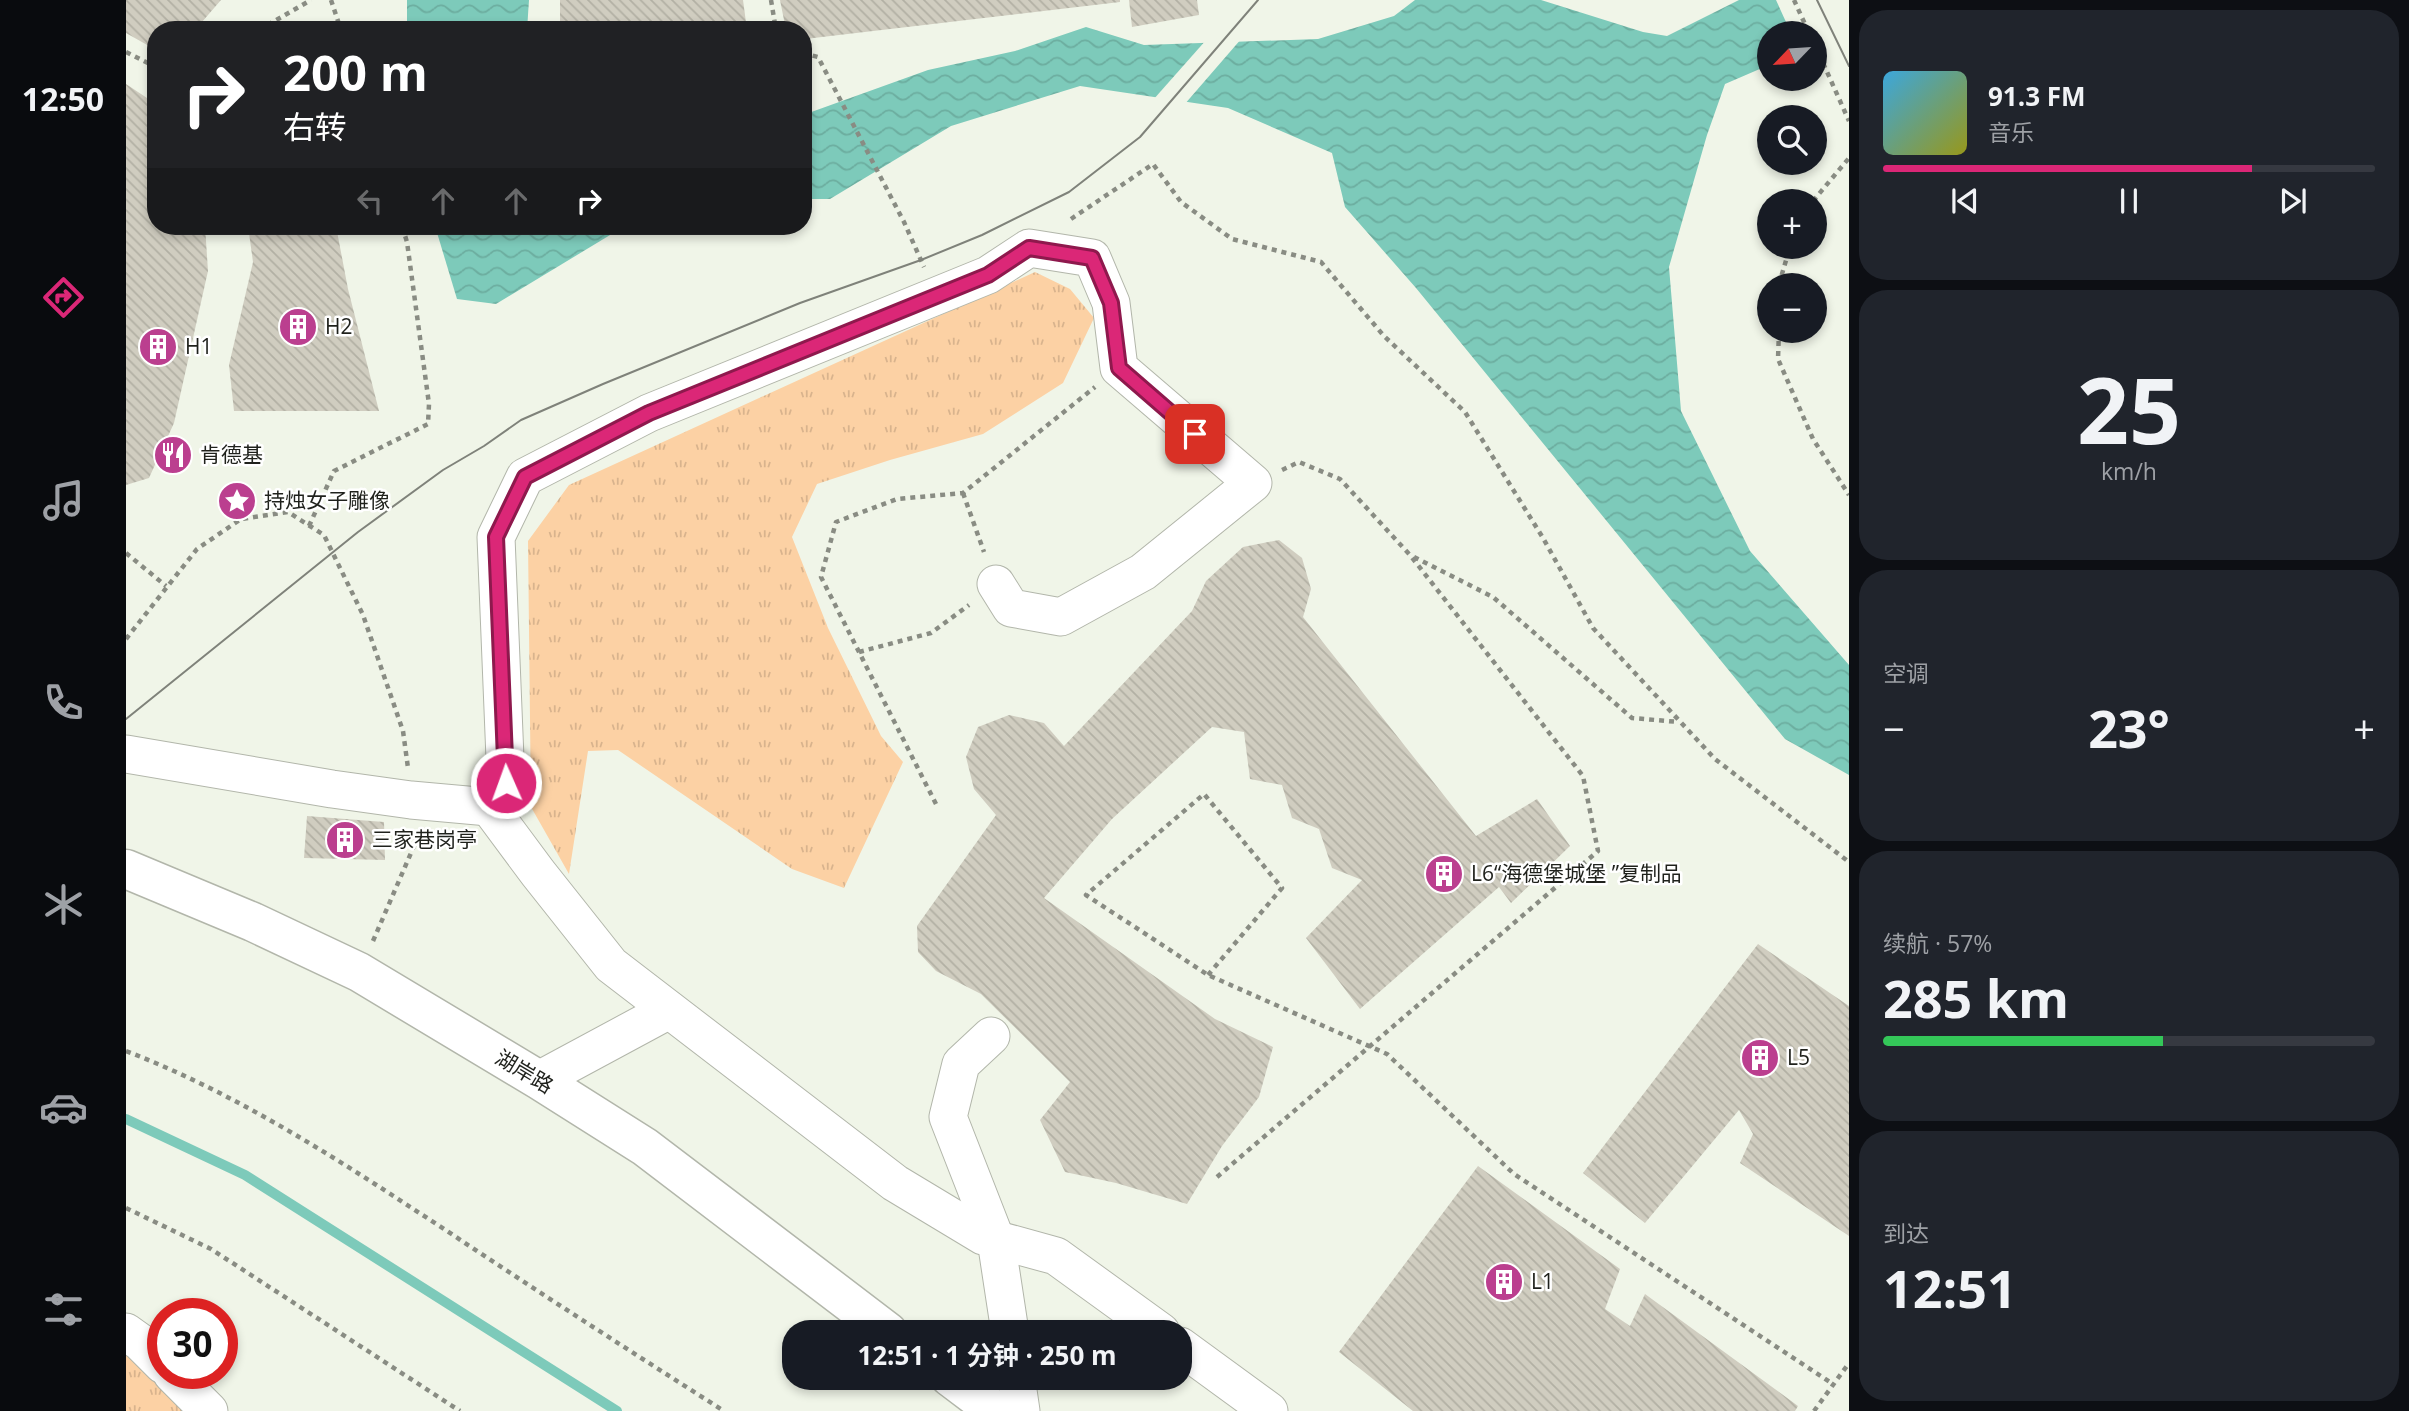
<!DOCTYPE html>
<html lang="zh">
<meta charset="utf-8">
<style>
:root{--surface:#171b24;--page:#20242c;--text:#f1f3f6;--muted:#9ea1a6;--line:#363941;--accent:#db2777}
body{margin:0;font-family:"Open Sans","Noto Sans SC",sans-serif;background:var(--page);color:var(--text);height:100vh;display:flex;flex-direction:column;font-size:26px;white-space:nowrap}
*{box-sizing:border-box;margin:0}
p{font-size:23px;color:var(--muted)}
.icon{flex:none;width:38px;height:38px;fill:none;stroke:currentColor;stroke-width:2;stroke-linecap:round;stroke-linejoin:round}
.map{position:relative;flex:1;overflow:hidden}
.sheet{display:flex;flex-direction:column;gap:10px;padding:10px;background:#0d0f14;width:560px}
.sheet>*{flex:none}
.hud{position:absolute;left:21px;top:21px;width:665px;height:214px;border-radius:28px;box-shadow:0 4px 10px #0003;background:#202124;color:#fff;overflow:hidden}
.needle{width:46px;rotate:245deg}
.controls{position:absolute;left:1631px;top:21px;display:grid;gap:14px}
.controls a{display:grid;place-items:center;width:70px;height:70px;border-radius:50%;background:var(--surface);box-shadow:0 4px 10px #0003;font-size:35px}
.speed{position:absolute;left:21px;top:1298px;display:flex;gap:14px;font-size:35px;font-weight:700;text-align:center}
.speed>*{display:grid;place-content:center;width:91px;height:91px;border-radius:50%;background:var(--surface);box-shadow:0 4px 10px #0003;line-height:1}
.speed .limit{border:10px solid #d22;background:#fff;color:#111}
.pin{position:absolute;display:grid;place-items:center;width:60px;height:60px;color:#fff;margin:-30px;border-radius:14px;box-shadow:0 4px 10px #0006}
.me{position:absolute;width:77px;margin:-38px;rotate:358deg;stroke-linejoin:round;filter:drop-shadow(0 0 5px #0008)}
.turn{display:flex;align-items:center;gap:24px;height:147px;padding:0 21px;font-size:32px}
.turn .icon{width:91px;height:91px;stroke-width:2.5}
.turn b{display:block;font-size:49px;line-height:60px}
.lanes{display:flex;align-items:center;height:66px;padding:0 21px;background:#0003;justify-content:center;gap:35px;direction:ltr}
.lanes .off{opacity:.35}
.big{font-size:52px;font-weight:700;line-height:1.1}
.sheet .widget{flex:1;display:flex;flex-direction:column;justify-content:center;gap:10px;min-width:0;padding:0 24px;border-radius:28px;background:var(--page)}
.sheet .dial{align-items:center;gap:0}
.dial b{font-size:91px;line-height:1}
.song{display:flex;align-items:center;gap:21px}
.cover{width:84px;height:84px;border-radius:10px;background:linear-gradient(135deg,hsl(200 70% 55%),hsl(60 70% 35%))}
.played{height:7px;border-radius:4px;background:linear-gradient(90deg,var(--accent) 75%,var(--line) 75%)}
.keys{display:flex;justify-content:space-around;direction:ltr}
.heat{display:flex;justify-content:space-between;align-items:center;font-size:38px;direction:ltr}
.charge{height:10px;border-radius:5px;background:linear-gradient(90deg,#34c759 57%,var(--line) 0)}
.trip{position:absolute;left:656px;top:1320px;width:410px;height:70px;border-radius:28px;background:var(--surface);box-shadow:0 4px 10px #0003;font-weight:700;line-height:70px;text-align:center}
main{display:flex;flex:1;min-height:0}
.tabs{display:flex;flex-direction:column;width:126px;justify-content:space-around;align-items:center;background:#090b0e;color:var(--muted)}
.tabs .icon{width:49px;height:49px}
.tabs .active{color:var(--accent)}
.tabs b{font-size:32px;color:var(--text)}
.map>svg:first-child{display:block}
.grass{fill:url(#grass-tufts)}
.water{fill:url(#water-waves)}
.pier{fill:#f0f5e8}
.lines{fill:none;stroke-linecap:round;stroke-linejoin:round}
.stream{stroke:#7dcaba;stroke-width:10}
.building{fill:url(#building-back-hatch)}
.minor-casing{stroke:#b2b6aa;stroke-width:39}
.tertiary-casing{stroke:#b2b6aa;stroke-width:41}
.path{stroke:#898c83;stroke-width:4.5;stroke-dasharray:5 5;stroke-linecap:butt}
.minor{stroke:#fff;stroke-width:37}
.tertiary{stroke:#fff;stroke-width:38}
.tram{stroke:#7f827a;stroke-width:2}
.route-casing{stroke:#8e194d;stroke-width:18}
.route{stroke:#db2777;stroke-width:12}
.labels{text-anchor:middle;stroke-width:5;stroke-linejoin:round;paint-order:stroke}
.poi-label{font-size:21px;fill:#1f211c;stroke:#fff;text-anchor:start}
.street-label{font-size:21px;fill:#1f211c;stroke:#fff}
</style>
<main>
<nav class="tabs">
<b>12:50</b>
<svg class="icon active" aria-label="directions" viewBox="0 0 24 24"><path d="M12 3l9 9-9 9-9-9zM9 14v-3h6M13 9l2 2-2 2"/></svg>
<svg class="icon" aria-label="music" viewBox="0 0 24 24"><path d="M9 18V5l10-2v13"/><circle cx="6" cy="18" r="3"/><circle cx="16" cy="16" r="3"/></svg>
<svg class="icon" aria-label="phone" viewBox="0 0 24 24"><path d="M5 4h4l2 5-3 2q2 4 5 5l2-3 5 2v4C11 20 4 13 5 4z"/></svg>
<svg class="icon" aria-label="climate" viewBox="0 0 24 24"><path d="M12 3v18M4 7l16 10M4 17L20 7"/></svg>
<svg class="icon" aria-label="car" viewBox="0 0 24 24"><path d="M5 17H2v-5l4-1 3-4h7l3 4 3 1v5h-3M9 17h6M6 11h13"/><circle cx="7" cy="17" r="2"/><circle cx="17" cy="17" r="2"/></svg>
<svg class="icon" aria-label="filters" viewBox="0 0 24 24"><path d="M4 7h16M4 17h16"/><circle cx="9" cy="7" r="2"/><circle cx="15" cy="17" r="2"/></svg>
</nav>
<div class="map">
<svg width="1723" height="1411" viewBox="0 0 1723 1411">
<defs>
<pattern id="grass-tufts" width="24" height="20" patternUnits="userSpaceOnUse" patternTransform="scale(1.75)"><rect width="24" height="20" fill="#fcd1a4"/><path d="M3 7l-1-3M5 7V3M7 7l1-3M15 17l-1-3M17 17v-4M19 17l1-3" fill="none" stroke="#d8b38d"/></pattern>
<pattern id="water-waves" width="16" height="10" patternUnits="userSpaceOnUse" patternTransform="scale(1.75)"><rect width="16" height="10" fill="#7dcaba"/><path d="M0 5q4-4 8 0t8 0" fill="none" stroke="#6cad9f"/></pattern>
<pattern id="building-back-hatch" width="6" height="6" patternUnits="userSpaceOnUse" patternTransform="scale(1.75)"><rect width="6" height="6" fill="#d0cdc0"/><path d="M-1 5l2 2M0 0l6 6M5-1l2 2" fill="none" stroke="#b2b0a4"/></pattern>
</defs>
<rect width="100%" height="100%" fill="#f0f5e8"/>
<g class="grass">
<polygon points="909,272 944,289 968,318 937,383 857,434 764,460 691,484 666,537 702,628 755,736 777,762 718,888 666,869 492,750 462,751 443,874 405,807 402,541 443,485"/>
<polygon points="0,1353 18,1366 58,1411 0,1411"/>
</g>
<g class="water">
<polygon points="281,0 403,0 401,30 281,30"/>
<polygon points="1289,0 1415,0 1517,32 1541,36 1613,0 1650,0 1665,33 1643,33 1643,65 1599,84 1581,135 1543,267 1555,411 1624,551 1723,665 1723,775 1659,739 1290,288 1219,207 1206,153 1102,108 954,86 825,126 704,199 677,199 677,115 802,70 889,51 960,27 1018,45 1192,39 1268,16"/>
<polygon points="309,226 499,226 370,304 331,299"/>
</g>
<polygon class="pier" points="1116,38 1058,105 1027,100 1081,39"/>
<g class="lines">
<polyline class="stream" points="0,1119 119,1175 491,1411"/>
</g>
<g class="building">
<polygon points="0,0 95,0 69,30 30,30 30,50 0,33"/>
<polygon points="434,0 617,0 621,30 434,30"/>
<polygon points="654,0 994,0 994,2 679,39 677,38 677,30 660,30"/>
<polygon points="1003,0 1071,0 1073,15 1006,27"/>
<polygon points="0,84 30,104 30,226 79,226 82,271 48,423 23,478 0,485"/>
<polygon points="122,226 210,226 222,289 253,411 108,411 103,365 127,262"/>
<polygon points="1153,540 1176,558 1185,589 1177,617 1350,836 1411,799 1444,846 1385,903 1373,887 1234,1009 1180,938 1236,880 1206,868 1193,829 1166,818 1156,785 1124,779 1118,732 1086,727 986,819 918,898 1089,1019 1147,1047 1133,1097 1096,1146 1061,1204 990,1183 939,1172 914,1120 944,1082 855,994 810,971 792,952 791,926 870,815 848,789 840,757 852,727 883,715 918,723 938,746 1066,611 1080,581 1117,547"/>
<polygon points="181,816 258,822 259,860 178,858"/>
<polygon points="1632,944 1723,1006 1723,1236 1614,1163 1627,1134 1613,1110 1519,1223 1457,1173"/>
<polygon points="1352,1166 1494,1269 1479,1309 1504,1326 1519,1294 1672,1406 1669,1411 1287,1411 1213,1352"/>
</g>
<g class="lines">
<defs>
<g id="minor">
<polyline points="0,754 206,789 285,800 363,807 380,783 370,537 399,477 523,413 862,275 903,248 966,258 985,303 993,368 1127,483 1017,572 935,617 885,608 870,584"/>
<polyline points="363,807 412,873 485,965 769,1183 857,1236 930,1256 1035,1332"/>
<polyline points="865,1036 835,1064 822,1117 870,1240 884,1332"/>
<polyline points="413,1080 543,1010"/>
<polyline points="0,1332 14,1342 37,1365"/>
<polyline points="1054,1346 1143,1411"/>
<polyline points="46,1374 83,1411"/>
<polyline points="890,1377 895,1411"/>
</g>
<g id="tertiary">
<polyline points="0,869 127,922 233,972 413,1080 519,1147 762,1332"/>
<polyline points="824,1377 869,1411"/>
</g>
</defs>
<use href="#minor" class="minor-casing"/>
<use href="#tertiary" class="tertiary-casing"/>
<g class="path">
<polyline points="205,0 215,30"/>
<polyline points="645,0 650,30"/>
<polyline points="1668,0 1683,33"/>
<polyline points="133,30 185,0"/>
<polyline points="1689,45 1723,121"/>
<polyline points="0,52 30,67"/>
<polyline points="677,53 692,57 778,222 798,267"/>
<polyline points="1687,201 1723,158"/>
<polyline points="945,219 1027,164 1055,202 1106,239 1195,262 1258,336 1339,412 1417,538 1467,628 1589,759 1723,862"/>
<polyline points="1655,285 1656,274 1664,247"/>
<polyline points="1653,331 1652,359 1687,439 1723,495"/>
<polyline points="837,493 858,552"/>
<polyline points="183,526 208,471 302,424 303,404 281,242 276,226"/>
<polyline points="0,553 40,586"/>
<polyline points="1288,557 1367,597 1506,718 1553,722"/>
<polyline points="0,639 71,549 115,519 162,512 198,535 237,615 277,731 282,768"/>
<polyline points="733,652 805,633 843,605"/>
<polyline points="810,804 695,577 710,522 771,499 837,493 969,387"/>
<polyline points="247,941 288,846 287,832"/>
<polyline points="1082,975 1156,888 1078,794 960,895 1082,975 1261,1054 1388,1174 1707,1384"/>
<path d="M 0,1051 C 117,1096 222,1166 327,1235 C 417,1295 507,1353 598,1411"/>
<polyline points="1091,1177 1472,851 1457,776 1284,555 1214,479 1173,462 1156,470"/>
<polyline points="0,1208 85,1249 334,1411"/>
<polyline points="1688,1411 1723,1363"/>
</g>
<use href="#minor" class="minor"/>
<use href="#tertiary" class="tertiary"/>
<g class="tram">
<polyline points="1691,0 1723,66"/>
<polyline points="0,719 232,532 317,470 358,446 395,420 477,384 674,303 795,260 856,235 943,192 1014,137 1132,0"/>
</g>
</g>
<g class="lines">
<defs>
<polyline id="route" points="380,783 370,537 399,477 523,413 862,275 903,248 966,258 985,303 993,368 1069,434"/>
</defs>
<use href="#route" class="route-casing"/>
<use href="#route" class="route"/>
</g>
<defs>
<symbol id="building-disc" viewBox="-11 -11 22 22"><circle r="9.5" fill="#bb3f8f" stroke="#fff"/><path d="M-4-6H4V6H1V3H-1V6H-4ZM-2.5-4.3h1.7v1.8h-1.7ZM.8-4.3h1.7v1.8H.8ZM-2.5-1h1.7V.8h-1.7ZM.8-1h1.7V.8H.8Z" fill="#fff"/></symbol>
<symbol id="restaurant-disc" viewBox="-11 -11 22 22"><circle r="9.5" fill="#bb3f8f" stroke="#fff"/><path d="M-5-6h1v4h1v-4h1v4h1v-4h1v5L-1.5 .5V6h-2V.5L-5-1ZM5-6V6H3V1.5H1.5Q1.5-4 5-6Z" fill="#fff"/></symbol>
<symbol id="sight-disc" viewBox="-11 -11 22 22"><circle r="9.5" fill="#bb3f8f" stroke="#fff"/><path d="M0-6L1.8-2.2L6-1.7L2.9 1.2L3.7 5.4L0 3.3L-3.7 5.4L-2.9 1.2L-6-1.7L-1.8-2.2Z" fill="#fff"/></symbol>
</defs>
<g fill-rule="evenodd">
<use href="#building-disc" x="150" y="305" width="44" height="44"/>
<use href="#building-disc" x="10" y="325" width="44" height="44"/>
<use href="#restaurant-disc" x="25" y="433" width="44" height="44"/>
<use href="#sight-disc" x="89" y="479" width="44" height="44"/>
<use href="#building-disc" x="197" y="818" width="44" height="44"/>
<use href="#building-disc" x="1296" y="852" width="44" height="44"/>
<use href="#building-disc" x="1612" y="1036" width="44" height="44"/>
<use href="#building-disc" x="1356" y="1260" width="44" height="44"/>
</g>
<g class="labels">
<g class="poi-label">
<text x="199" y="334">H2</text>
<text x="59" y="354">H1</text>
<text x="74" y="462">肯德基</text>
<text x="138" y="508">持烛女子雕像</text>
<text x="246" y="847">三家巷岗亭</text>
<text x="1345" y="881">L6“海德堡城堡 ”复制品</text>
<text x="1661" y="1065">L5</text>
<text x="1405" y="1289">L1</text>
</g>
<g class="street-label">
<text transform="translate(398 1072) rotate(31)" y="7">湖岸路</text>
</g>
</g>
</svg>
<div class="controls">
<a><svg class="needle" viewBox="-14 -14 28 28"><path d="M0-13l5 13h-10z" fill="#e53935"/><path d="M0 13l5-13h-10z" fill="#9ea1a6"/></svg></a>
<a><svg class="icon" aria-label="search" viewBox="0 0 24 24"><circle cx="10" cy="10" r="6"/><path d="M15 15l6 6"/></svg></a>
<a>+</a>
<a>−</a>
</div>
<div class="speed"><div class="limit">30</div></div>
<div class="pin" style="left:1069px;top:434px;background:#d93025"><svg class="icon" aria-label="arrive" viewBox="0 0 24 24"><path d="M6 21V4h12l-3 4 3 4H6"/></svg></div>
<svg class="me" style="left:380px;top:783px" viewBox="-20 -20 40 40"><circle r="17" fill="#db2777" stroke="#fff" stroke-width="3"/><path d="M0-11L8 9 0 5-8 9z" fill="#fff"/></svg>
<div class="trip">12:51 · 1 分钟 · 250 m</div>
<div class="hud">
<div class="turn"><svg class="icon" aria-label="right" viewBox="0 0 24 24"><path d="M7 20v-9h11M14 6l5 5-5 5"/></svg><div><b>200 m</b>右转</div></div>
<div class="lanes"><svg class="icon off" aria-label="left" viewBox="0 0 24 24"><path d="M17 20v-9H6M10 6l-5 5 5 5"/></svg><svg class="icon off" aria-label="ahead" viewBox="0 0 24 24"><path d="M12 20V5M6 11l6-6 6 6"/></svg><svg class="icon off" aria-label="ahead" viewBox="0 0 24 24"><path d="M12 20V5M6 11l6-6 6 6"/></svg><svg class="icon" aria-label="right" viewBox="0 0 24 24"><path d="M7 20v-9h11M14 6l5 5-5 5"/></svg></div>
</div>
</div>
<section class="sheet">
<div class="widget">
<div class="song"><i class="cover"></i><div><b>91.3 FM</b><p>音乐</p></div></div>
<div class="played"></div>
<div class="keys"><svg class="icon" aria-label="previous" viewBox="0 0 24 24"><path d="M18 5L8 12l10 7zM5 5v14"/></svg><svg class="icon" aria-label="pause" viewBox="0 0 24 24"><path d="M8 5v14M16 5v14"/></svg><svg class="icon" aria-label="next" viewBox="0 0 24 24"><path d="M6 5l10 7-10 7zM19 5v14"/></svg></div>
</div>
<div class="widget dial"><b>25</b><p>km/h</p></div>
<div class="widget"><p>空调</p>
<div class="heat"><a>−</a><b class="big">23°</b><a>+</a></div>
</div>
<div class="widget"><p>续航 · 57%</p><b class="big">285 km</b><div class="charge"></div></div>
<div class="widget"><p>到达</p><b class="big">12:51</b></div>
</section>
</main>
